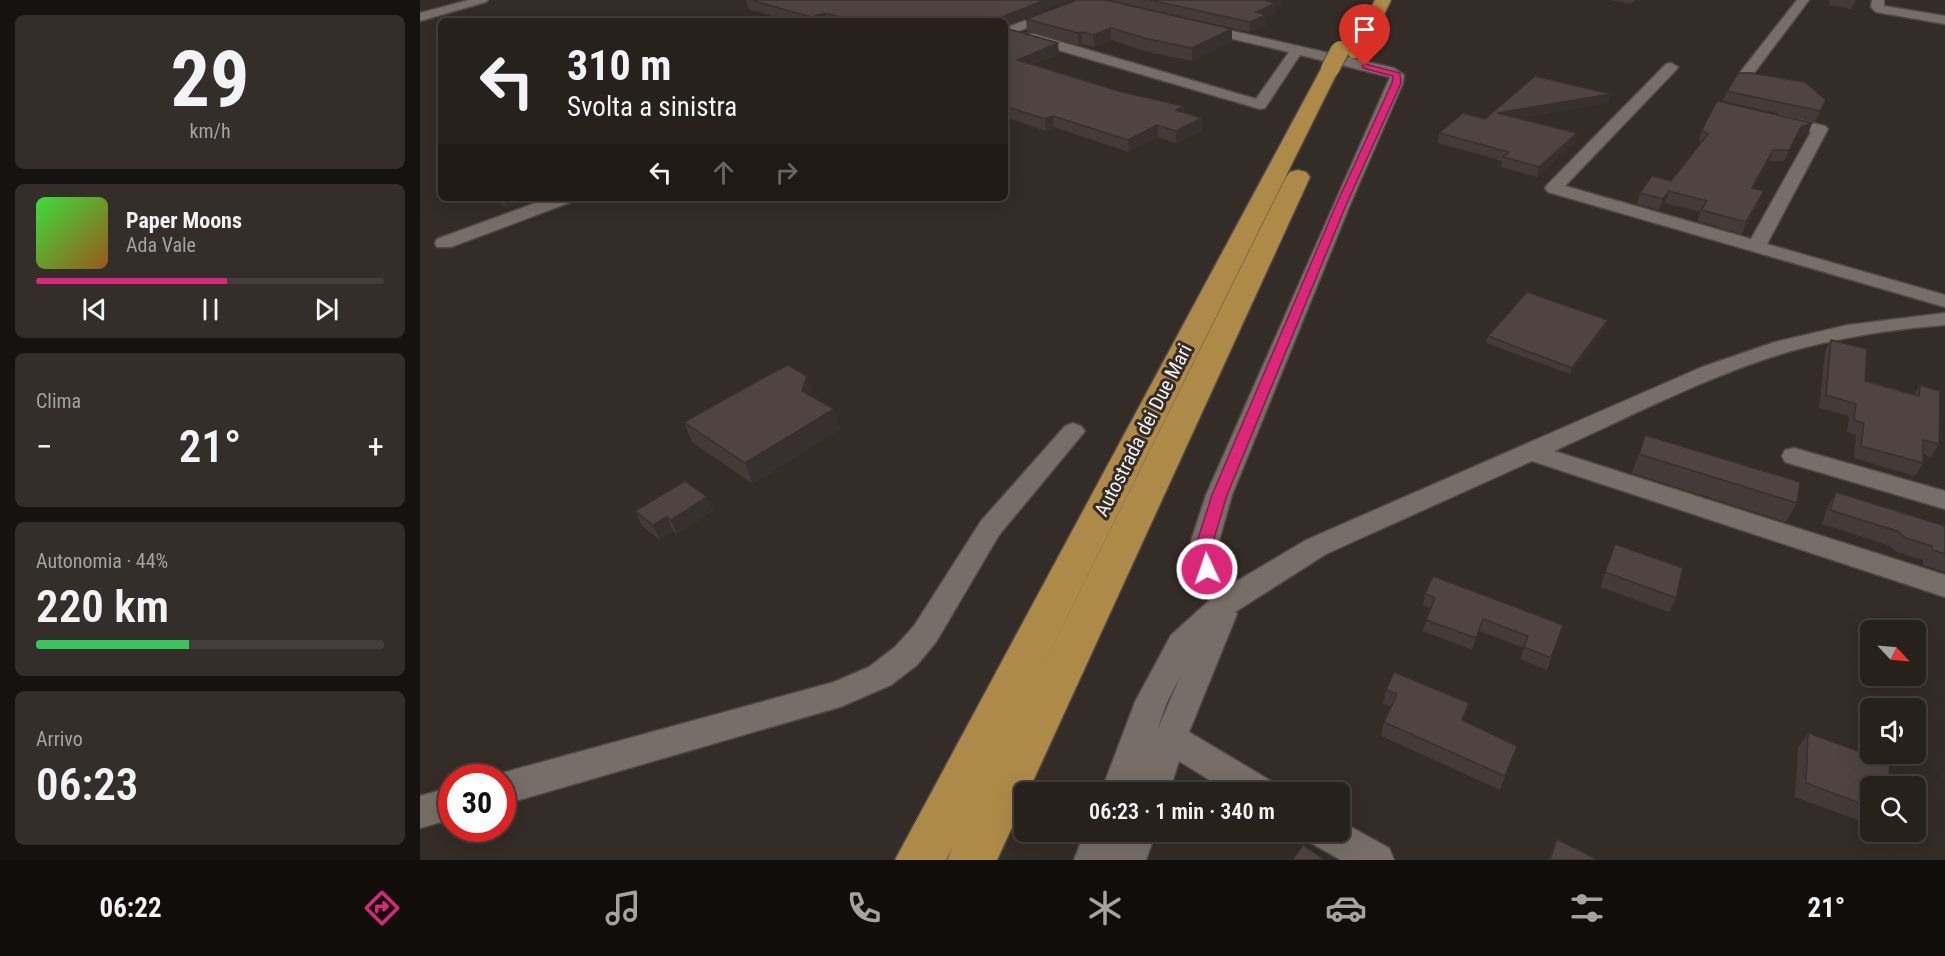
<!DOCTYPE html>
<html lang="it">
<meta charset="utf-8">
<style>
:root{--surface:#27211c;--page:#332e29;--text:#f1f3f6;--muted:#a4a3a3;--line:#433e3b;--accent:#db2777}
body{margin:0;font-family:"Roboto Condensed",sans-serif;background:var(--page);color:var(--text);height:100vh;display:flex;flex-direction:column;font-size:22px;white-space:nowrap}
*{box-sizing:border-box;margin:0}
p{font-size:20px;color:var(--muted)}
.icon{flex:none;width:33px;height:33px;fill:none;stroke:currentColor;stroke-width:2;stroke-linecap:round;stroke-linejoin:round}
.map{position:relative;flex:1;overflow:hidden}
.panel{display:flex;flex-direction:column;gap:15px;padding:15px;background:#15120f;width:420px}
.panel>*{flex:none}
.banner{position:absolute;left:18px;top:18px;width:570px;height:183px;border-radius:9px;box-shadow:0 6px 24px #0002,0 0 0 2px var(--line);background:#27211c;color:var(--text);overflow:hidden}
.needle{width:39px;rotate:116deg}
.controls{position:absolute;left:1440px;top:620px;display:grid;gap:12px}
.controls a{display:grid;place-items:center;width:66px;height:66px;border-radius:9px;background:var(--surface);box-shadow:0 6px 24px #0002,0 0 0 2px var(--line);font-size:30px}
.speed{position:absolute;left:18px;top:764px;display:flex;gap:12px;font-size:30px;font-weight:700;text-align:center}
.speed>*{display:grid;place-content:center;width:78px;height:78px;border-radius:50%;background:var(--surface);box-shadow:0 6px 24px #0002,0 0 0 2px var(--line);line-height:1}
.speed .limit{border:9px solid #d22;background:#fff;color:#111}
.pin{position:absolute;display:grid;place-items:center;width:51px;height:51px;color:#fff;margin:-62px -26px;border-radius:50% 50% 50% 0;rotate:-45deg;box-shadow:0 0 6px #0007}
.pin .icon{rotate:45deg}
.me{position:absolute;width:66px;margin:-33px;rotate:357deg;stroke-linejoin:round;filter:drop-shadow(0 0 4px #0008)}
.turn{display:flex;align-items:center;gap:21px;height:126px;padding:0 30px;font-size:27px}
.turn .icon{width:78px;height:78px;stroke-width:2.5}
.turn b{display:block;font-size:42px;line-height:51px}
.lanes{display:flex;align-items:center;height:57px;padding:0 30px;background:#0003;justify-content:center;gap:30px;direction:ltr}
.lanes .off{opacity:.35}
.big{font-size:45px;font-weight:600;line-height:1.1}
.panel .card{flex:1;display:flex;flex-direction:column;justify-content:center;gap:9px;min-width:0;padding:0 21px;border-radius:9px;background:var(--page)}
.panel .dial{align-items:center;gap:0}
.dial b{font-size:78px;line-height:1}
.song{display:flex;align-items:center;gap:18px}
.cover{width:72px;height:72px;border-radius:9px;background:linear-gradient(135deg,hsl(120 70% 55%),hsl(30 70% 35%))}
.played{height:6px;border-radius:3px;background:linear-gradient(90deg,var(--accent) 55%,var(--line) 55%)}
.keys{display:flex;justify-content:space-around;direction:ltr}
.heat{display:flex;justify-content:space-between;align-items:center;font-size:33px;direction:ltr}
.charge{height:9px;border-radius:4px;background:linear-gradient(90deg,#34c759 44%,var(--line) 0)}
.trip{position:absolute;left:594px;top:782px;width:336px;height:60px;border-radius:9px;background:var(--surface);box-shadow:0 6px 24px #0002,0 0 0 2px var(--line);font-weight:600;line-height:60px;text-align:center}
.dock{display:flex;height:96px;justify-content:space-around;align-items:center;background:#100d0b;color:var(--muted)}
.dock .icon{width:42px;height:42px}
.dock .current{color:var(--accent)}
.dock b{font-size:27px;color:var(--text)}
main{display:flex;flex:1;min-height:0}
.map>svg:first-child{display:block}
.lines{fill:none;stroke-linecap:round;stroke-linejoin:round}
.street-casing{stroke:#514945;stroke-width:3}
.highway-casing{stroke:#514945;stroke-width:3}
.street{fill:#776e67;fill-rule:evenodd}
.highway{fill:#ae8a49;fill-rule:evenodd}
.highway-bridge-casing{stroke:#514945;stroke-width:20;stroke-linecap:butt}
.highway-bridge{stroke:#ae8a49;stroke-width:18}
.wall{fill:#443a38}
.shaded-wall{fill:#37302e}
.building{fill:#4f4441;stroke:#37302e;stroke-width:1.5}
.route{fill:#db2777;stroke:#8e194d;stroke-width:1.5}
.labels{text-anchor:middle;stroke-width:6;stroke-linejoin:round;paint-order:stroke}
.street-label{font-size:20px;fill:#f8f2ee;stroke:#342c26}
</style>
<main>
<section class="panel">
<div class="card dial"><b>29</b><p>km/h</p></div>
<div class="card">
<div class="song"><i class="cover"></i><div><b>Paper Moons</b><p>Ada Vale</p></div></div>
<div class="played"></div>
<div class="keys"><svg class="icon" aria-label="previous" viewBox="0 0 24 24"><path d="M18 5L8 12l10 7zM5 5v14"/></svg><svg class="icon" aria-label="pause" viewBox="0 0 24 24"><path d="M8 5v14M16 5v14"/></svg><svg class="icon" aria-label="next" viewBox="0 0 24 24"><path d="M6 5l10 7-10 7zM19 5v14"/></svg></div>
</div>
<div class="card"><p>Clima</p>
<div class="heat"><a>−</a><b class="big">21°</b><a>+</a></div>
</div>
<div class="card"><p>Autonomia · 44%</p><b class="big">220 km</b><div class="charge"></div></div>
<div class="card"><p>Arrivo</p><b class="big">06:23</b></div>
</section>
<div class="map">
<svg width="1525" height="860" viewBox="0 0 1525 860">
<rect width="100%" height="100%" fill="#342c26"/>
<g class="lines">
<defs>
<g id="street">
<polygon points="49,0 68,0 66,2 0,21 0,13"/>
<polygon points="1377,0 1389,0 1328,81 1318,81 1316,78 1318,75"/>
<polygon points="1452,0 1464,0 1464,6 1525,16 1525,24 1456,12 1451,7"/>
<polygon points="625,13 631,17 629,20 585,36 585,28"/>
<path d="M 782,24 L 974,68 L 984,75 L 983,83 L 930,205 L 812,495 L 799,541 L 801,567 L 812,584 L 886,540 L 1282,367 L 1355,342 L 1428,325 L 1525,313 L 1525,325 C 1473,329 1422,337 1371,351 C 1289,375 1212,416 1134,451 L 1525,575 L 1525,597 L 1112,461 L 906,554 L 815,612 L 817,614 L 769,732 L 851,781 L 856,792 L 809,792 L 759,761 L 749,792 L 681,792 L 715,702 L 751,635 L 791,599 L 773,569 L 771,541 L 786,495 L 970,77 L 880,55 L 845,108 L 840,109 L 604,40 L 603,37 L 604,34 L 614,34 L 836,99 L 869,52 L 778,31 L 776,28 L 778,25 ZM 760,677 L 737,731 L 746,704 Z"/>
<polygon points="1251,63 1258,67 1256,70 1145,186 1331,239 1391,132 1355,123 1352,120 1360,115 1405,126 1408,129 1347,244 1525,295 1525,307 1128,192 1125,188 1128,184 1246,64"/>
<polygon points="129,198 154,198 151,202 31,247 17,247 15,243 17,239"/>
<polygon points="653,423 661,426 665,431 661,436 579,535 516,642 497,665 471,685 420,707 82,805 82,777 72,777 82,773 414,682 449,667 475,647 494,626 561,521 645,426"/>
<polygon points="1374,448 1525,491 1525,509 1365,462 1362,456 1365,450"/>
<polygon points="32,787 32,819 0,828 0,796"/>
<polygon points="920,821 969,848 974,860 921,860 891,843 886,831 920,831"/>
<polygon points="665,831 736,831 726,860 654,860"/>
</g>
<g id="highway">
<polygon points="955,0 971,0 943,58 931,58 928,54"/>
<polygon points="910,63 917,65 919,69 609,693 866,177 870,172 878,170 886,172 890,177 608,792 604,792 604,801 577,860 527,860 533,846 526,860 475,860 901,69 903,65"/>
</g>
</defs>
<use href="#street" class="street-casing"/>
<use href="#highway" class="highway-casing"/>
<use href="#street" class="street"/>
<use href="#highway" class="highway"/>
<defs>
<polyline id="highway-bridge" points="910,69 920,50"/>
</defs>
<use href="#highway-bridge" class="highway-bridge-casing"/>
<use href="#highway-bridge" class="highway-bridge"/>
</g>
<g class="wall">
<polygon points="326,0 651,0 585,21 371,21 328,9"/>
<polygon points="688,0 861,0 861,4 856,6 855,13 846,17 846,25 829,32"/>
<polygon points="1189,0 1216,0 1211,4"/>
<polygon points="1406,0 1436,0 1431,9 1408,5 1410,1"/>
<polygon points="606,19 812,29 812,41 772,61 728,52 691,40 674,47 662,44 659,46 607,31"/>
<polygon points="585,28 639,54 613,64 764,112 782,130 756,143 738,137 709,152 634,127 626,131 585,117"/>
<polygon points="1307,91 1406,100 1395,122 1303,101"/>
<polygon points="1189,103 1099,118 1157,133 1154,143 1117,177 1081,167 1082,161 1018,143 1019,133 1065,119"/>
<polygon points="1392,123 1388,134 1376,138 1364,161 1349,161 1333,189 1339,203 1322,234 1277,221 1281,212 1245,203 1239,210 1217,204 1220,193 1251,181 1281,143 1279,141 1282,130"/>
<polygon points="70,198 116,198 88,208"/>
<polygon points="1186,327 1150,374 1066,343 1068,336"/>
<polygon points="1411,340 1445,381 1494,395 1500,385 1519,444 1511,457 1503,454 1503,463 1495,476 1434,458 1436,435 1427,432 1429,416 1399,408 1405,352"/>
<polygon points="393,396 392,397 414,409 420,429 333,484 272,442 264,422"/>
<polygon points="1225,435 1377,503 1366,522 1212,473"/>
<polygon points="1416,492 1525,526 1525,572 1503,565 1503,560 1477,552 1468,545 1402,524 1408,506"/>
<polygon points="287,497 293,511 257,534 253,531 240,540 222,526 215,511"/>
<polygon points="1195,544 1256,598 1249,612 1180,587"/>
<polygon points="1005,594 1143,625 1127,670 1100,659 1104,648 1059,631 1052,650 1003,631 1006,620 1011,608 1003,606"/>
<polygon points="966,690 1043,721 1097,746 1080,790 961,736 964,722 971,707 963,704"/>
<polygon points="1388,733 1450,786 1450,831 1462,831 1459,834 1440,827 1440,821 1375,797 1378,747"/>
<polygon points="1137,839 1178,860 1128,860"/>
</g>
<g class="shaded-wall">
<polygon points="625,0 651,0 585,26 585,21 582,21 582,17"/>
<polygon points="848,0 861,0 861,4 856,6 855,13 846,17 846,25 829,32 830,22 836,12"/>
<polygon points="405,13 407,21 392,21 391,17"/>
<polygon points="691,28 691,40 674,47 673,35"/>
<polygon points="812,29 812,41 772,61 772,48"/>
<polygon points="662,32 662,44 659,46 658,33"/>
<polygon points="638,43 639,54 599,70 598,60"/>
<polygon points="1191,94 1189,103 1075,122 1077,113"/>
<polygon points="764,106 764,117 756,110"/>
<polygon points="633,116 634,127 626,131 625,119"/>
<polygon points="782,118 782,130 756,143 756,131"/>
<polygon points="1392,123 1388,134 1376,138 1364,161 1381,127"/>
<polygon points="737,125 738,137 709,152 708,140"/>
<polygon points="1157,133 1154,143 1117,177 1119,167"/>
<polygon points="1353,150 1349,161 1327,200 1332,188"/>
<polygon points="1249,191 1245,203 1239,210 1243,199"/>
<polygon points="1344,191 1339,203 1322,234 1326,222"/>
<polygon points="83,198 116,198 88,208"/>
<polygon points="1188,320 1186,327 1150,374 1152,368"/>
<polygon points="387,376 393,396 388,411 382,391"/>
<polygon points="414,409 420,429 333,484 325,463"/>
<polygon points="287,497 293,511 257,534 251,520"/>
<polygon points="247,517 253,531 240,540 233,525"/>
</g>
<g class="building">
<polygon points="330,0 625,0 582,17 582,21 434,21 405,13 391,17"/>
<polygon points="657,0 686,0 812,29 772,48 728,39 691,28 673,35 662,32 658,33 606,19"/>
<polygon points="730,0 848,0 847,1 856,3 836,12 846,15 830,22"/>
<polygon points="585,28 638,43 598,60 702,92 764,106 756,110 782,118 756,131 737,125 708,140 633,116 625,119 585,106"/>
<polygon points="1318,73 1332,73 1385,82 1406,100 1400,111 1307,91"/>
<polygon points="1115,76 1191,94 1077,113 1157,133 1119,167 1083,157 1089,152 1019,133 1043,113 1065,119"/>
<polygon points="1297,101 1392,123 1381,127 1369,150 1353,150 1332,188 1344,191 1326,222 1281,210 1287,201 1249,191 1243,199 1220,193 1232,176 1251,181 1288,134 1282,130"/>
<polygon points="1107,292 1188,320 1152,368 1068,336"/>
<polygon points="1411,340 1447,349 1445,381 1499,396 1500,385 1520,391 1519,444 1503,440 1503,463 1441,446 1444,423 1434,420 1436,404 1406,395"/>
<polygon points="368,365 387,376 382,391 414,409 325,463 264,422 352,373"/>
<polygon points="1225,435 1380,482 1377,503 1219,454"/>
<polygon points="265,481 287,497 251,520 247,517 233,525 215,511"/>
<polygon points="1416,492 1525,526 1525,554 1512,550 1512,546 1486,538 1477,531 1410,510"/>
<polygon points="1195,544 1263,568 1256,598 1185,572"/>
<polygon points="1013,576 1143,625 1131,658 1104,647 1108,636 1063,619 1056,638 1006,620 1015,598 1005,594"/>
<polygon points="974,672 1049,703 1042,720 1097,746 1085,776 964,722 977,694 966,690"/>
<polygon points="1388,733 1469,762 1470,786 1450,786 1450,807 1386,783"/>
<polygon points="1137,839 1178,860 1130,860"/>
<polygon points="883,845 905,860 872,860"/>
</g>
<polygon class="route" points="945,64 980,73 981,83 926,205 807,495 793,542 795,569 793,574 782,574 777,542 792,495 916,205 972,83 973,76 943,68 942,66"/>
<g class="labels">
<g class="street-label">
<text transform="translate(723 430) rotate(-63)" y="7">Autostrada dei Due Mari</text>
</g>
</g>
</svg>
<div class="controls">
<a><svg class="needle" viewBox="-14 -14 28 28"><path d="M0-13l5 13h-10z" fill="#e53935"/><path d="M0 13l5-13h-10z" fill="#a4a3a3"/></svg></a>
<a><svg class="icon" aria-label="sound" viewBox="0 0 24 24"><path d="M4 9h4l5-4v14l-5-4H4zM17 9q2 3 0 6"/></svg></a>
<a><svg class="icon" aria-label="search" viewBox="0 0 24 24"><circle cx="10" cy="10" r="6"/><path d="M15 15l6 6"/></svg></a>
</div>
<div class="speed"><div class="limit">30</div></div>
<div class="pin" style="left:945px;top:66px;background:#d93025"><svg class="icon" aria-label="arrive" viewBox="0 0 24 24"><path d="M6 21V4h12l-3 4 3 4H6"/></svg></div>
<svg class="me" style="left:787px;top:569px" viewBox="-20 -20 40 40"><circle r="17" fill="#db2777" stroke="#fff" stroke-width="3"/><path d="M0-11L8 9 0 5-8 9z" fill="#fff"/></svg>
<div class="trip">06:23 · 1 min · 340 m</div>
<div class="banner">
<div class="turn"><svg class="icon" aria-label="left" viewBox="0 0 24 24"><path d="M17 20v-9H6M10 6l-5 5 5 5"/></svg><div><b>310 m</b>Svolta a sinistra</div></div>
<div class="lanes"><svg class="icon" aria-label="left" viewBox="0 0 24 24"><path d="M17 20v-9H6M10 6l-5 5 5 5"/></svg><svg class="icon off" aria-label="ahead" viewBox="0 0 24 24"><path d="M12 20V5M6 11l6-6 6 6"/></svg><svg class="icon off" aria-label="right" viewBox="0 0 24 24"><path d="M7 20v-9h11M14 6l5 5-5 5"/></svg></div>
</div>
</div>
</main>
<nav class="dock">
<b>06:22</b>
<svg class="icon current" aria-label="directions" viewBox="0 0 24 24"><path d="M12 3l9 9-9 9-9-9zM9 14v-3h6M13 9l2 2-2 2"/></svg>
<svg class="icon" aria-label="music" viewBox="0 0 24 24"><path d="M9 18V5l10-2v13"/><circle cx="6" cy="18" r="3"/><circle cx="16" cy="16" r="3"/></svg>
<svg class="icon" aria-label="phone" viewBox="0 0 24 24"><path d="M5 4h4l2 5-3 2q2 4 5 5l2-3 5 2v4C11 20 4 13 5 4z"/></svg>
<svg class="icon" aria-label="climate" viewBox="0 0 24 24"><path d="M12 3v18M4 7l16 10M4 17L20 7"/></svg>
<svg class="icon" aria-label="car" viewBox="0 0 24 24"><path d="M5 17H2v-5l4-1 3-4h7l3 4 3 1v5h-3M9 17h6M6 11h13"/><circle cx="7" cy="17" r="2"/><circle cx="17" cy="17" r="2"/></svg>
<svg class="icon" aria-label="filters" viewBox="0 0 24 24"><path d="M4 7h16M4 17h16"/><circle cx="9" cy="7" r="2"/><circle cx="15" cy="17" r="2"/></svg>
<b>21°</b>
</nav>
